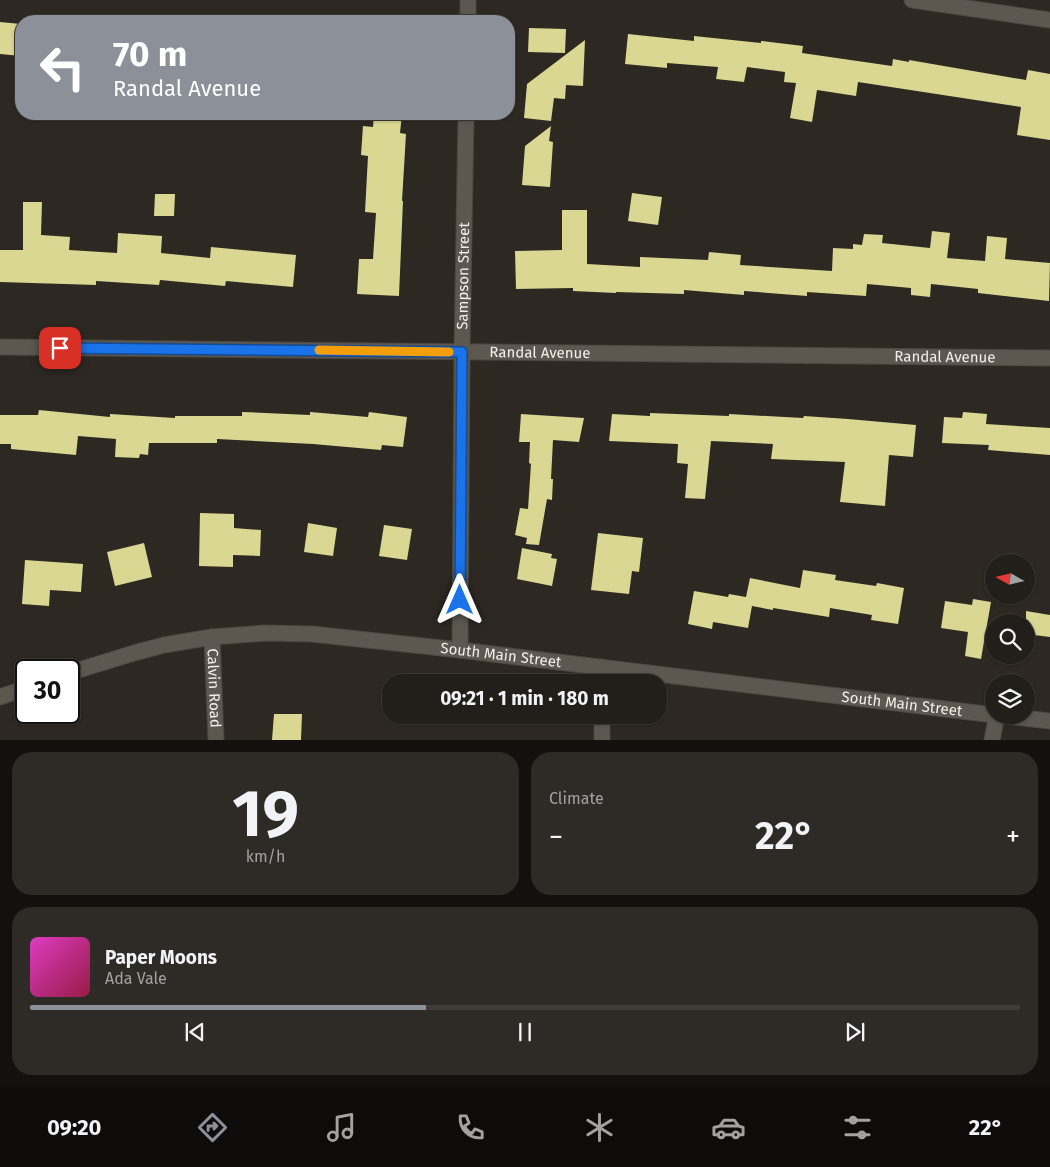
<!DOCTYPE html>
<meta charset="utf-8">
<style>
:root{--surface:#221e1a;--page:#2e2b27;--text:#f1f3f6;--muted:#a2a2a2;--line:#3f3c39;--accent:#8c9099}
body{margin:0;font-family:"Fira Sans",sans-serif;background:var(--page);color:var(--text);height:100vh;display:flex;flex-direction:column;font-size:19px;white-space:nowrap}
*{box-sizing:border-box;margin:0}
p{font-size:16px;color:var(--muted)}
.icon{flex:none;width:28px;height:28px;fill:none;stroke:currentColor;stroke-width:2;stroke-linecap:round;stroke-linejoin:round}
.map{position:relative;height:740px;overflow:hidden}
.side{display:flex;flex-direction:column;gap:12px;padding:12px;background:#13100e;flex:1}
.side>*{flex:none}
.top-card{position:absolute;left:15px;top:15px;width:500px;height:105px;border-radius:20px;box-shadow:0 1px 4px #0004,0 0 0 1px var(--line);background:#8c9099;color:#fff;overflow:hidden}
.needle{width:32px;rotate:278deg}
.tools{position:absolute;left:985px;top:554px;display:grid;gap:10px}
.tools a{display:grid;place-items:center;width:50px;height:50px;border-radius:50%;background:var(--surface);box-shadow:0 1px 4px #0004,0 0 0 1px var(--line);font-size:25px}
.speed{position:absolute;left:15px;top:659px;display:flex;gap:10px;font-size:25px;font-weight:700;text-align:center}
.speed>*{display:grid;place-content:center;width:65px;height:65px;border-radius:50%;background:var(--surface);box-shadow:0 1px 4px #0004,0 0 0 1px var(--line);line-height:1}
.speed .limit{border:2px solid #111;border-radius:8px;background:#fff;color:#111}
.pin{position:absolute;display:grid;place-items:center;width:42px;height:42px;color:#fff;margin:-21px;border-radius:10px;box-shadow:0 2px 8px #0006}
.me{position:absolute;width:55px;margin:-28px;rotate:0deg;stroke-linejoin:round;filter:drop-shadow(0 0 4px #0008)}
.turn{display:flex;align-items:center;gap:18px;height:105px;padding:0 15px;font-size:22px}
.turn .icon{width:65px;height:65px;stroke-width:2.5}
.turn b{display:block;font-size:35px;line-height:42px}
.big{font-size:38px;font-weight:700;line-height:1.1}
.side .card{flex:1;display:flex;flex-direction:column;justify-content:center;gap:8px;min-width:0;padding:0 18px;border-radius:20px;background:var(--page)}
.side .dial{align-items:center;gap:0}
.dial b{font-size:65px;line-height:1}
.song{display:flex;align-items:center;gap:15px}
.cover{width:60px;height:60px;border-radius:8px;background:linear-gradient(135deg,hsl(310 70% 55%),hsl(340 70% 35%))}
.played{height:5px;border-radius:2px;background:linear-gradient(90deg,var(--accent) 40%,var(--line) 40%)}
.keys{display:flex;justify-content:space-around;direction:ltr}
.heat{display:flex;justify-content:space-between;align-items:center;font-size:28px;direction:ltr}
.side .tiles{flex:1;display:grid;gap:12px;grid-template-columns:1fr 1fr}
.card:last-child{grid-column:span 2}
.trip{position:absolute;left:382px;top:674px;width:285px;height:50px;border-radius:20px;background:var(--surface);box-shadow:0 1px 4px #0004,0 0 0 1px var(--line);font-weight:700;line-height:50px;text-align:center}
.dock{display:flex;height:80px;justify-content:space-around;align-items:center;background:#0e0c0a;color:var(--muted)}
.dock .icon{width:35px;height:35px}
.dock .on{color:var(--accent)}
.dock b{font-size:22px;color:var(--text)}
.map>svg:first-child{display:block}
.building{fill:#d9d792}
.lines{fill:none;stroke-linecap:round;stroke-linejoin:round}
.minor-casing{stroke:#4a4641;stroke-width:17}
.minor{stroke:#5c574f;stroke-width:15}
.route-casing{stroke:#114b97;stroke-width:12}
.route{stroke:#1a73e8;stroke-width:9}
.slow{stroke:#f59e0b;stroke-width:9}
.labels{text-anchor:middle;stroke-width:5;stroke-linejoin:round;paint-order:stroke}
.street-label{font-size:15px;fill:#f2eeea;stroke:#14110e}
</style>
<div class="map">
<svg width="1050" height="740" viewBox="0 0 1050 740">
<rect width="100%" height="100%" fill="#2d2822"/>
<g class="building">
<polygon points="0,22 21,24 21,56 0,54"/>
<polygon points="529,28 566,29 565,53 528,52"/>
<polygon points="628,34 694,41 694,36 761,43 761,41 803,46 802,53 892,66 893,59 909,62 909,60 1026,80 1028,70 1050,74 1050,140 1017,135 1021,107 858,82 856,96 817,90 812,122 790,118 796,83 784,82 785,72 747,67 744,82 716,79 718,67 667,63 667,68 625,64"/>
<polygon points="585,40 583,86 566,85 565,99 554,98 551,121 524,118 527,84"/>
<polygon points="374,114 402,114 400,133 406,134 402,201 403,201 399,296 357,294 359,259 373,259 376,213 365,212 368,156 361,155 363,126 373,127"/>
<polygon points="551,126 549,141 553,142 550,187 522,185 525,146"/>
<polygon points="632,193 662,197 658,225 628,221"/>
<polygon points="155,194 175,194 174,216 154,216"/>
<polygon points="23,202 42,202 41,235 70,237 69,250 117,253 118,233 162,236 161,253 210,258 211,247 296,255 293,287 226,281 225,286 160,280 159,285 96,281 96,285 0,282 0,250 23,250"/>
<polygon points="562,210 587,210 587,264 640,267 640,257 708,260 709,252 741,255 740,265 832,271 833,248 853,249 853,244 862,245 864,234 883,235 882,243 930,248 932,231 950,233 947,258 985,261 987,236 1007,238 1005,259 1050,263 1049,301 978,293 978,289 931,284 930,297 911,295 911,288 867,284 866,296 807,292 807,296 744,291 744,295 684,290 684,294 616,292 616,293 573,291 573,288 516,289 515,251 562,250"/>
<polygon points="39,410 110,417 110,414 175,418 175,416 242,416 242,412 310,415 310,412 368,417 369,412 407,417 403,447 382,445 381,450 313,444 217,439 217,443 149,443 148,455 140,454 139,458 115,457 116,439 78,436 76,455 11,449 11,444 0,444 0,415 38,415"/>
<polygon points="963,412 987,414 986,424 1050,428 1050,455 988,450 989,445 942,443 944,417 962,418"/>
<polygon points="650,413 729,416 729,414 803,418 804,416 848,419 916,425 913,457 889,455 885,506 840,502 845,462 771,459 773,444 711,441 705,499 685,498 688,464 677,463 678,444 609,441 612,414 650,416"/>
<polygon points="521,414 584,418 579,442 553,440 551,479 553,479 552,500 547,499 539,545 526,544 527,538 515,535 520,508 528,509 531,464 529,463 530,442 519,442"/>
<polygon points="200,513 234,514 234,528 261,530 260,556 233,555 233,567 199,566"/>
<polygon points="308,523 337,528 333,556 304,552"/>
<polygon points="384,525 412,529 407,560 379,556"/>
<polygon points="598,533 643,538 639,572 632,571 629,594 591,590"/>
<polygon points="144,543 152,577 115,586 107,552"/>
<polygon points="522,548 552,554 551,558 557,559 552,586 517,579"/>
<polygon points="25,560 83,564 81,592 50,590 49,606 22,604"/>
<polygon points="803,570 836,575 835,580 876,586 877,583 904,588 898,624 871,620 872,615 830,608 829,617 773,608 773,610 752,606 748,628 713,622 712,629 688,624 694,591 728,597 729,594 746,597 750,578 800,588"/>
<polygon points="973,599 991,602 981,659 965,656 968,632 941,628 945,601 972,605"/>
<polygon points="1026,611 1050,615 1050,637 1026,634"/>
<polygon points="274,714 302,714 301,740 272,740"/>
</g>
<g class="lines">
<defs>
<g id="minor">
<polyline points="912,0 1050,20"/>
<polyline points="468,21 468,0"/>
<path id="s1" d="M 0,347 L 1050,358"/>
<path id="s2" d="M 212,637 L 216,740"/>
<path id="s3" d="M 460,650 L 462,352 L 466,114"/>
<polyline points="601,667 601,682"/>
<path id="s4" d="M 69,673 L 134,653 L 164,645 L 212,637 L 266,633 L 312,634 L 460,650 L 994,715"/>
<polyline points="0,697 26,688"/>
<polyline points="602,715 602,740"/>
<polyline points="997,715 1050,721"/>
<polyline points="992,740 997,715"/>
</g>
</defs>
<use href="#minor" class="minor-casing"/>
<use href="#minor" class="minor"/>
</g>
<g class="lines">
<defs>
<polyline id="route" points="60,348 462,352 460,600"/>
</defs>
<use href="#route" class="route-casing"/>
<use href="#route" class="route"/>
<polyline class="slow" points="319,350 449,352"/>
</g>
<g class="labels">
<g class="street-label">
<text dy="5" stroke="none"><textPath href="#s3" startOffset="374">Sampson Street</textPath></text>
<text dy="5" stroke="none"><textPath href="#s1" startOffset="540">Randal Avenue</textPath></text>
<text dy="5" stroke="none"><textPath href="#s1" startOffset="945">Randal Avenue</textPath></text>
<text dy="5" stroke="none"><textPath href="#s4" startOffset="438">South Main Street</textPath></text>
<text dy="5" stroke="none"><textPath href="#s2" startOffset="51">Calvin Road</textPath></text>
<text dy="5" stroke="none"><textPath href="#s4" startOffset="842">South Main Street</textPath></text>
</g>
</g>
</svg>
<div class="tools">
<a><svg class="needle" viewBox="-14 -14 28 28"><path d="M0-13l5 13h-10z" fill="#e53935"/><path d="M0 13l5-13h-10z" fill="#a2a2a2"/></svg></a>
<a><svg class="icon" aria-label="search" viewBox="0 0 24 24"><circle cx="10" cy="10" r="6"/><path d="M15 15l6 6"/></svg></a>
<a><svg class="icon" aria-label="layers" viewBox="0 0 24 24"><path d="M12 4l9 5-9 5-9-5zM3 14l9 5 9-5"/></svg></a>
</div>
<div class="speed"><div class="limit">30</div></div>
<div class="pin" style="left:60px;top:348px;background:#d93025"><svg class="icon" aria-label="arrive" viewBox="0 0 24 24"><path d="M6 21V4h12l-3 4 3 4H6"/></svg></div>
<svg class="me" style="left:460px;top:600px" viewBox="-20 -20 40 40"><path d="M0-17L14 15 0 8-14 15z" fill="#1a73e8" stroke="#fff" stroke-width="4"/></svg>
<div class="trip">09:21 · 1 min · 180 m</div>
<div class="top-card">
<div class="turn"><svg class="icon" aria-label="left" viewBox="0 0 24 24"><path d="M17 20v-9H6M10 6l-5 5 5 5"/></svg><div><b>70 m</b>Randal Avenue</div></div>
</div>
</div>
<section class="side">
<div class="tiles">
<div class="card dial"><b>19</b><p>km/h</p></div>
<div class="card"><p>Climate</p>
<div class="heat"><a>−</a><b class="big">22°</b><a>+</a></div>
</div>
<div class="card">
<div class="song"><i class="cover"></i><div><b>Paper Moons</b><p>Ada Vale</p></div></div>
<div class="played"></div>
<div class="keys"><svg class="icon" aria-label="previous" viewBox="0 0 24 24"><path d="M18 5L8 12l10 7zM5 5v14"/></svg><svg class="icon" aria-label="pause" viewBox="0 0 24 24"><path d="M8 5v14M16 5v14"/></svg><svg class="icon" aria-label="next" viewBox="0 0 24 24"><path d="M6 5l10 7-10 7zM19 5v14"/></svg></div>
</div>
</div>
</section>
<nav class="dock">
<b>09:20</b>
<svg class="icon on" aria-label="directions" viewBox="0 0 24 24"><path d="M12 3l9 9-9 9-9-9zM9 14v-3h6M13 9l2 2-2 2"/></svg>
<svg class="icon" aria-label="music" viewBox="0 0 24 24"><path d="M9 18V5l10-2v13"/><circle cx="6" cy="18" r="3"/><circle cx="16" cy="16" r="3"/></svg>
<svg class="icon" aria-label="phone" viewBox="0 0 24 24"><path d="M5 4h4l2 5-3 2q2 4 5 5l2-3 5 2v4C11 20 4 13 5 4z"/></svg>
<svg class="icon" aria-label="climate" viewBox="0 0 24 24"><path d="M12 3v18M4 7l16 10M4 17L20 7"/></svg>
<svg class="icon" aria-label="car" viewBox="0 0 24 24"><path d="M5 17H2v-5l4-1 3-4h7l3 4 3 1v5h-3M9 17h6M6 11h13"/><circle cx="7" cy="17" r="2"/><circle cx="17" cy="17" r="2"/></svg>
<svg class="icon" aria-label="filters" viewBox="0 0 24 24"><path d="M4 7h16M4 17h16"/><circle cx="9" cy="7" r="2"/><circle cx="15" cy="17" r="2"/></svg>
<b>22°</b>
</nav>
